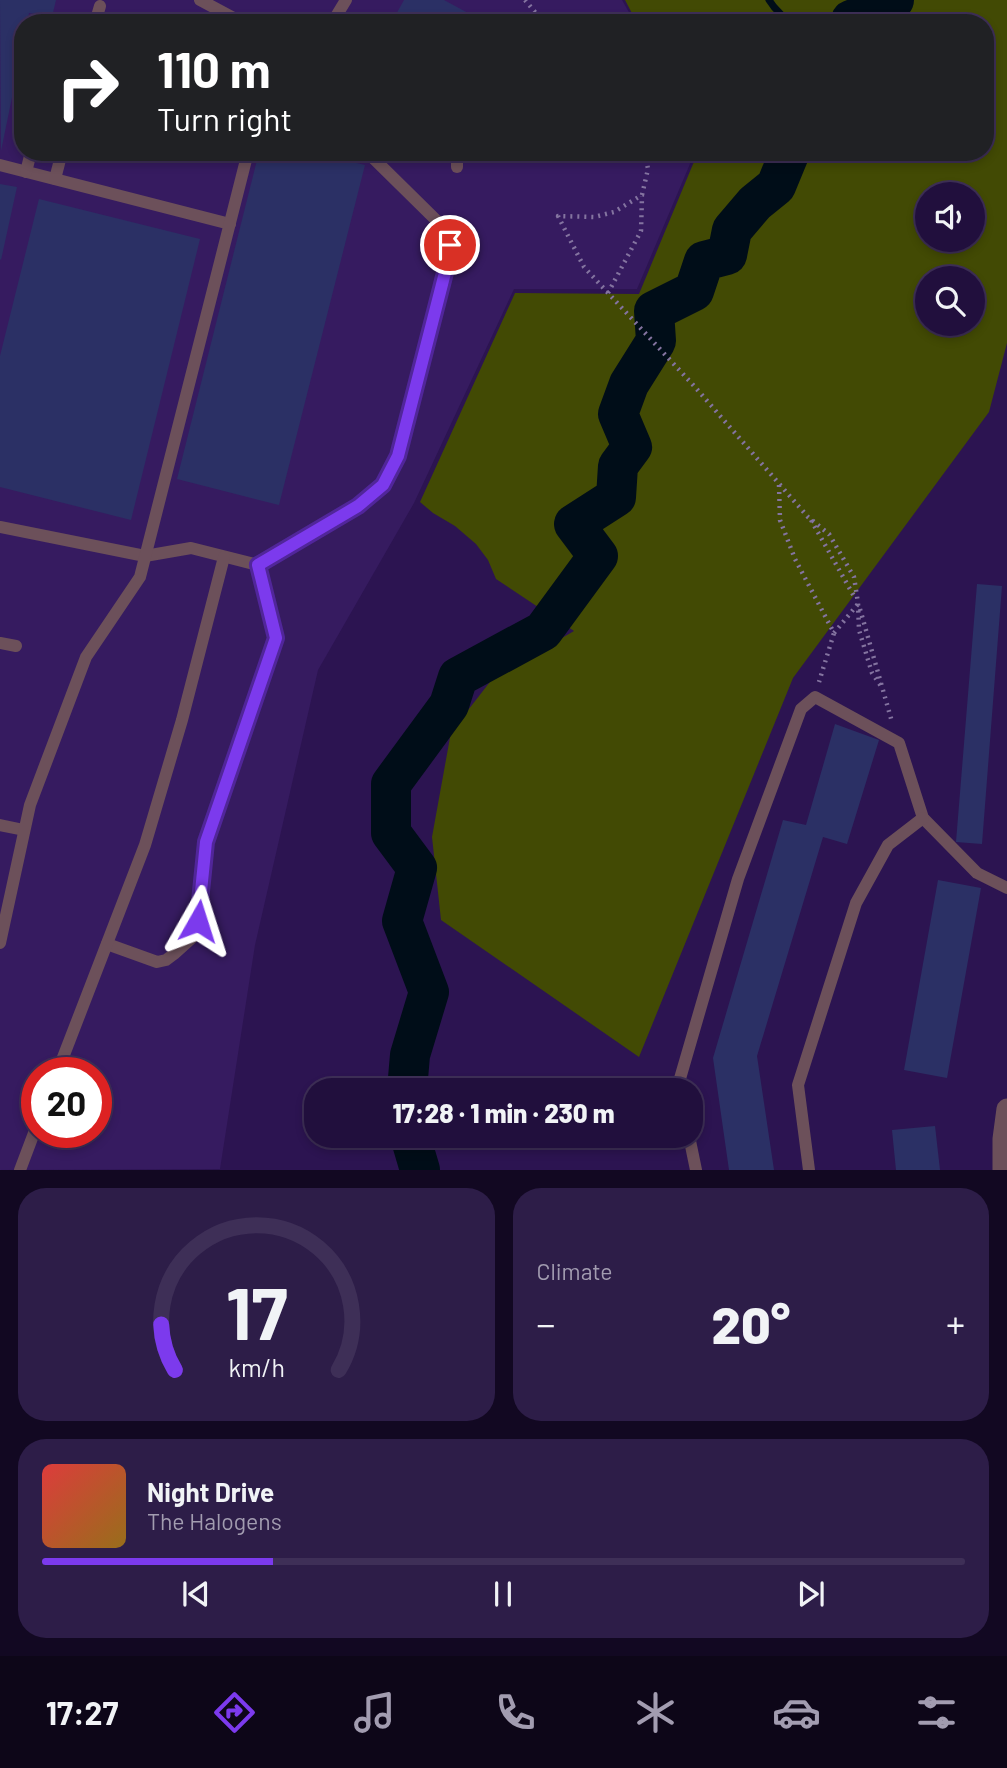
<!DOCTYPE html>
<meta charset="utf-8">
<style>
:root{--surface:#210f3d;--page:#2d1d48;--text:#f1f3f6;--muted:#a29cb0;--line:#3e2f57;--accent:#7c3aed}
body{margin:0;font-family:Barlow,sans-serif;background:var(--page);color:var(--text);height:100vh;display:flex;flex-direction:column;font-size:26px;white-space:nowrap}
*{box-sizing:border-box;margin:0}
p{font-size:23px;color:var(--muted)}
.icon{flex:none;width:38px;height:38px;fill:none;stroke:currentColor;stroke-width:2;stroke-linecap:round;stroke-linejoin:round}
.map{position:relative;height:1170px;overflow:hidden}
.panel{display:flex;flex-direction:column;gap:18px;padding:18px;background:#120822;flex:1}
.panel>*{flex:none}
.top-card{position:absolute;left:14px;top:14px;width:980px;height:147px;border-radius:28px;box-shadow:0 4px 10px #0003,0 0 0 2px var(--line);background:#202124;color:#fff;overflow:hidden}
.tools{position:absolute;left:915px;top:182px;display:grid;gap:14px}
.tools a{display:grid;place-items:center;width:70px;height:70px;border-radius:50%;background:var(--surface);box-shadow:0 4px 10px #0003,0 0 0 2px var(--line);font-size:35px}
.speed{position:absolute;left:21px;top:1057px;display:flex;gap:14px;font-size:35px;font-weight:700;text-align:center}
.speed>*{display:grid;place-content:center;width:91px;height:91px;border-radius:50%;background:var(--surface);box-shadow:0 4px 10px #0003,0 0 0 2px var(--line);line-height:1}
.speed .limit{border:10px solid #d22;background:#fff;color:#111}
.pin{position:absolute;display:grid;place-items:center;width:60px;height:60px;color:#fff;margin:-30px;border:4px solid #fff;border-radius:50%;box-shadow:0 2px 7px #0007}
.me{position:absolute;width:77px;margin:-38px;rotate:6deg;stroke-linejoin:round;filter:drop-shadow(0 0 5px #0008)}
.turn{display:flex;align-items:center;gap:24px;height:147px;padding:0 28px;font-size:32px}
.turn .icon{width:91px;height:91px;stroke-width:2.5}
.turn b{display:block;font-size:49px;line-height:60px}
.big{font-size:52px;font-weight:800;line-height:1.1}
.panel .tile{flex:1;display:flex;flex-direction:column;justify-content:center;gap:10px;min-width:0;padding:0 24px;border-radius:28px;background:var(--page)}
.panel .dial{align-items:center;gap:0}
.dial svg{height:182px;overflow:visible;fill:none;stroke:var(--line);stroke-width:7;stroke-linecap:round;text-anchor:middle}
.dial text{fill:var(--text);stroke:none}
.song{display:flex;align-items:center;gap:21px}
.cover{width:84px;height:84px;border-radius:10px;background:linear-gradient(135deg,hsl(0 70% 55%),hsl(40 70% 35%))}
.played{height:7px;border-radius:4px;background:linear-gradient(90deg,var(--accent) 25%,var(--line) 25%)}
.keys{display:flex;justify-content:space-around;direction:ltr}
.heat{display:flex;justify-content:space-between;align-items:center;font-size:38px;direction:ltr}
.panel .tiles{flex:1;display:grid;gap:18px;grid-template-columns:1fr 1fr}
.tile:last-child{grid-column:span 2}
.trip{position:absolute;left:304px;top:1078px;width:399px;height:70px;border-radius:28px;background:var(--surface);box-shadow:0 4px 10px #0003,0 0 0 2px var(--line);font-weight:800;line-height:70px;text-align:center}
.tabs{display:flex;height:112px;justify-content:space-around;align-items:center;background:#0d0618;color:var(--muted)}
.tabs .icon{width:49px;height:49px}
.tabs .current{color:var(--accent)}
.tabs b{font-size:32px;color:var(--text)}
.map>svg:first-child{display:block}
.built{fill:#361b60;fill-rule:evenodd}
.green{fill:#424a04;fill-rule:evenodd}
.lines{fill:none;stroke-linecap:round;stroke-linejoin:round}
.stream{stroke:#000d18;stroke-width:7}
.river{stroke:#000d18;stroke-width:40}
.building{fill:#2b3065}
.path{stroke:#8474a0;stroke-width:4.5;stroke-dasharray:2 5;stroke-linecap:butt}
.lane{stroke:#6c505a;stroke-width:12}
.street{stroke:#6c505a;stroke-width:21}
.route-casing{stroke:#51269a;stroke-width:18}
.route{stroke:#7c3aed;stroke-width:12}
</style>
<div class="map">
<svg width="1007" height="1170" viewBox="0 0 1007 1170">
<rect width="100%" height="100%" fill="#2c1451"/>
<path class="built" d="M 0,0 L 622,0 L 635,23 L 23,23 L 23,152 L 695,152 L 637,289 L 514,289 L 414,503 L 318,670 L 255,945 L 220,1169 L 0,1170 ZM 37,1073 L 96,1073 L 96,1132 L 37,1132 Z"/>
<path class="green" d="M 625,0 L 1007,0 L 1007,343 L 989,412 L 793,678 L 639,1057 L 441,920 L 432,837 L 451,732 L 493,678 L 574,631 L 496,579 L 488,560 L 476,544 L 455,526 L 433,513 L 420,502 L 515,293 L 639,294 L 698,152 L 985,152 L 985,23 L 637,23 ZM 928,194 L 973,194 L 973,240 L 928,240 ZM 928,278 L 973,278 L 973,324 L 928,324 Z"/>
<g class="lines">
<polyline class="stream" points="769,0 774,7 789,23"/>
<g class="river">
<polyline points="850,23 851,20 890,4 894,0"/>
<polyline points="407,1090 410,1055 429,992 402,921 417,868 391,833 391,784 449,705 458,677 543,631 598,556 574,524 616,497 618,466 632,447 618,414 629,384 656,341 654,311 694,291 704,261 727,255 732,230 755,203 776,186 790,152"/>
<polyline points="410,1136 420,1170"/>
</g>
</g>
<g class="building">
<polygon points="0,0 56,0 52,17 29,13 27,23 23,23 23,44 1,151"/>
<polygon points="404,0 444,0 468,13 466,16 477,23 383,23 387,14 394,18"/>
<polygon points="259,152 334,152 332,157 365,165 279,505 177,479"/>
<polygon points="0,184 17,187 1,260 0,259"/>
<polygon points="39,199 200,239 131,520 0,487 0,356"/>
<polygon points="977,584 1002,586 982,844 956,842"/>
<polygon points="835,724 879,740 847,844 823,837 757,1056 774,1170 729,1170 713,1058 783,820 806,825"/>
<polygon points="938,880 981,888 947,1078 904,1070"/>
<polygon points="935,1126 940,1170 896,1170 892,1130"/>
</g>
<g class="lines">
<g class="path">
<polyline points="525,0 544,23"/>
<polyline points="645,152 648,169 642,195 614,212 594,217 558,216 584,267 695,387 808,517 829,534 854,577 858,603 859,630 872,673 883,689"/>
<polyline points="608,293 641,231 642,196"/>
<polyline points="779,485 780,520 795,559 834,633 819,682"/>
<polyline points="811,520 855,598"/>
<polyline points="860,609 892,722"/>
<polyline points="834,633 858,604"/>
</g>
<g class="lane">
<polyline points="200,0 243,23"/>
<polyline points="95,23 100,6"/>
<polyline points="332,23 346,0"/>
<polyline points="0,165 230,224"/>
<polyline points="457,167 457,152"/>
<polyline points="26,172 31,152"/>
<polyline points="55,179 62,152"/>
<path d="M 0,527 L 145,556 L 191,548 L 258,565 L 358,506 L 383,485 L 398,456 L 448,261 C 450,242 448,236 437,221 L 367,152"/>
<polyline points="0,643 16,646"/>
<polyline points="0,825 24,830"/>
<polyline points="0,943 30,805 86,657 140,577 248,152"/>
<polyline points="107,944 157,962 166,960 174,954 194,936 198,921 206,842 276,637 258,565"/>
<polyline points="57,1073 145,845 182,720 224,557"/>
<polyline points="680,1090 679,1082 738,879 801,709 815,697 899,743 923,818 977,873 1007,888"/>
<polyline points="689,1136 696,1170"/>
<polyline points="20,1170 37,1125"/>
<polyline points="809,1170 798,1085 856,903 888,845 923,818"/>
</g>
<polyline class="street" points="1003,1170 1003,1139 1007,1109"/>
</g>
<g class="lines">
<defs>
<polyline id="route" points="198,921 206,842 276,638 258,565 358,506 383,485 398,456 448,261 450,245"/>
</defs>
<use href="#route" class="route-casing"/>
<use href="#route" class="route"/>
</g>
</svg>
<div class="tools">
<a><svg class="icon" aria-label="sound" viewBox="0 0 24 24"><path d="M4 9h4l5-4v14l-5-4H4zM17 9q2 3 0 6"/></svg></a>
<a><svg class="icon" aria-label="search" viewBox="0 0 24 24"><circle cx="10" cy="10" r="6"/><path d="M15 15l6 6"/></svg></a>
</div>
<div class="speed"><div class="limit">20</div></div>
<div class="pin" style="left:450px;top:245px;background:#d93025"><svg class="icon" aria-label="arrive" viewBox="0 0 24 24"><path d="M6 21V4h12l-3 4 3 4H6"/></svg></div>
<svg class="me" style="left:198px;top:921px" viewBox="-20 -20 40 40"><path d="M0-17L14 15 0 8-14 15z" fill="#7c3aed" stroke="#fff" stroke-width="4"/></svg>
<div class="trip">17:28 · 1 min · 230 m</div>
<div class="top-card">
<div class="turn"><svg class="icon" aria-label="right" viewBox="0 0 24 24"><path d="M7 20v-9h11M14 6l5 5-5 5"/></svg><div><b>110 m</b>Turn right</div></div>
</div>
</div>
<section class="panel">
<div class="tiles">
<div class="tile dial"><svg viewBox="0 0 100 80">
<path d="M14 69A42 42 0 1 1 86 69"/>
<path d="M14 69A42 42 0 0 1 8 49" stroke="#7c3aed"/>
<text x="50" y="56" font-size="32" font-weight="700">17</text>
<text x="50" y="72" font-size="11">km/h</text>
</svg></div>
<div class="tile"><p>Climate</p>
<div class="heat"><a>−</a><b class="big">20°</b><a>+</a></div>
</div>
<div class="tile">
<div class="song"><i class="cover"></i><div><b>Night Drive</b><p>The Halogens</p></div></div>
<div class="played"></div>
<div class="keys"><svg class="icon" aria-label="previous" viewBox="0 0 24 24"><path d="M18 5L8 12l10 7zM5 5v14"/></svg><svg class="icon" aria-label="pause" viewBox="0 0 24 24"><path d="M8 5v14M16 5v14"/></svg><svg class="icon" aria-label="next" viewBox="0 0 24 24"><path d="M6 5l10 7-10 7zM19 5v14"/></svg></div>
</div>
</div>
</section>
<nav class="tabs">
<b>17:27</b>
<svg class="icon current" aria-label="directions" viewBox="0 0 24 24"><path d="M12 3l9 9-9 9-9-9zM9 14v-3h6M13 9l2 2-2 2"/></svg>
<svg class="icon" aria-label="music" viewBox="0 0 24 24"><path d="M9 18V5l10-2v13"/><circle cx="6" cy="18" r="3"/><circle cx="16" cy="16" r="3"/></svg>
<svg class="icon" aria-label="phone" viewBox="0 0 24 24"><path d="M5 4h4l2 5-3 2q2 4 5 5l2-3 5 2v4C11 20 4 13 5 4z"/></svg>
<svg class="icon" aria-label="climate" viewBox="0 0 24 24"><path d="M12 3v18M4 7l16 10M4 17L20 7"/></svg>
<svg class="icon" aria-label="car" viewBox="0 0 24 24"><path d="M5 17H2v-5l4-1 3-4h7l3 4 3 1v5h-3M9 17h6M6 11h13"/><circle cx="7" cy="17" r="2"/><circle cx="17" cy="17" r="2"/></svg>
<svg class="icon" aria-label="filters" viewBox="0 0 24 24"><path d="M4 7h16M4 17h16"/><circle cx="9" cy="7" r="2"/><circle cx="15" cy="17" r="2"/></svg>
</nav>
